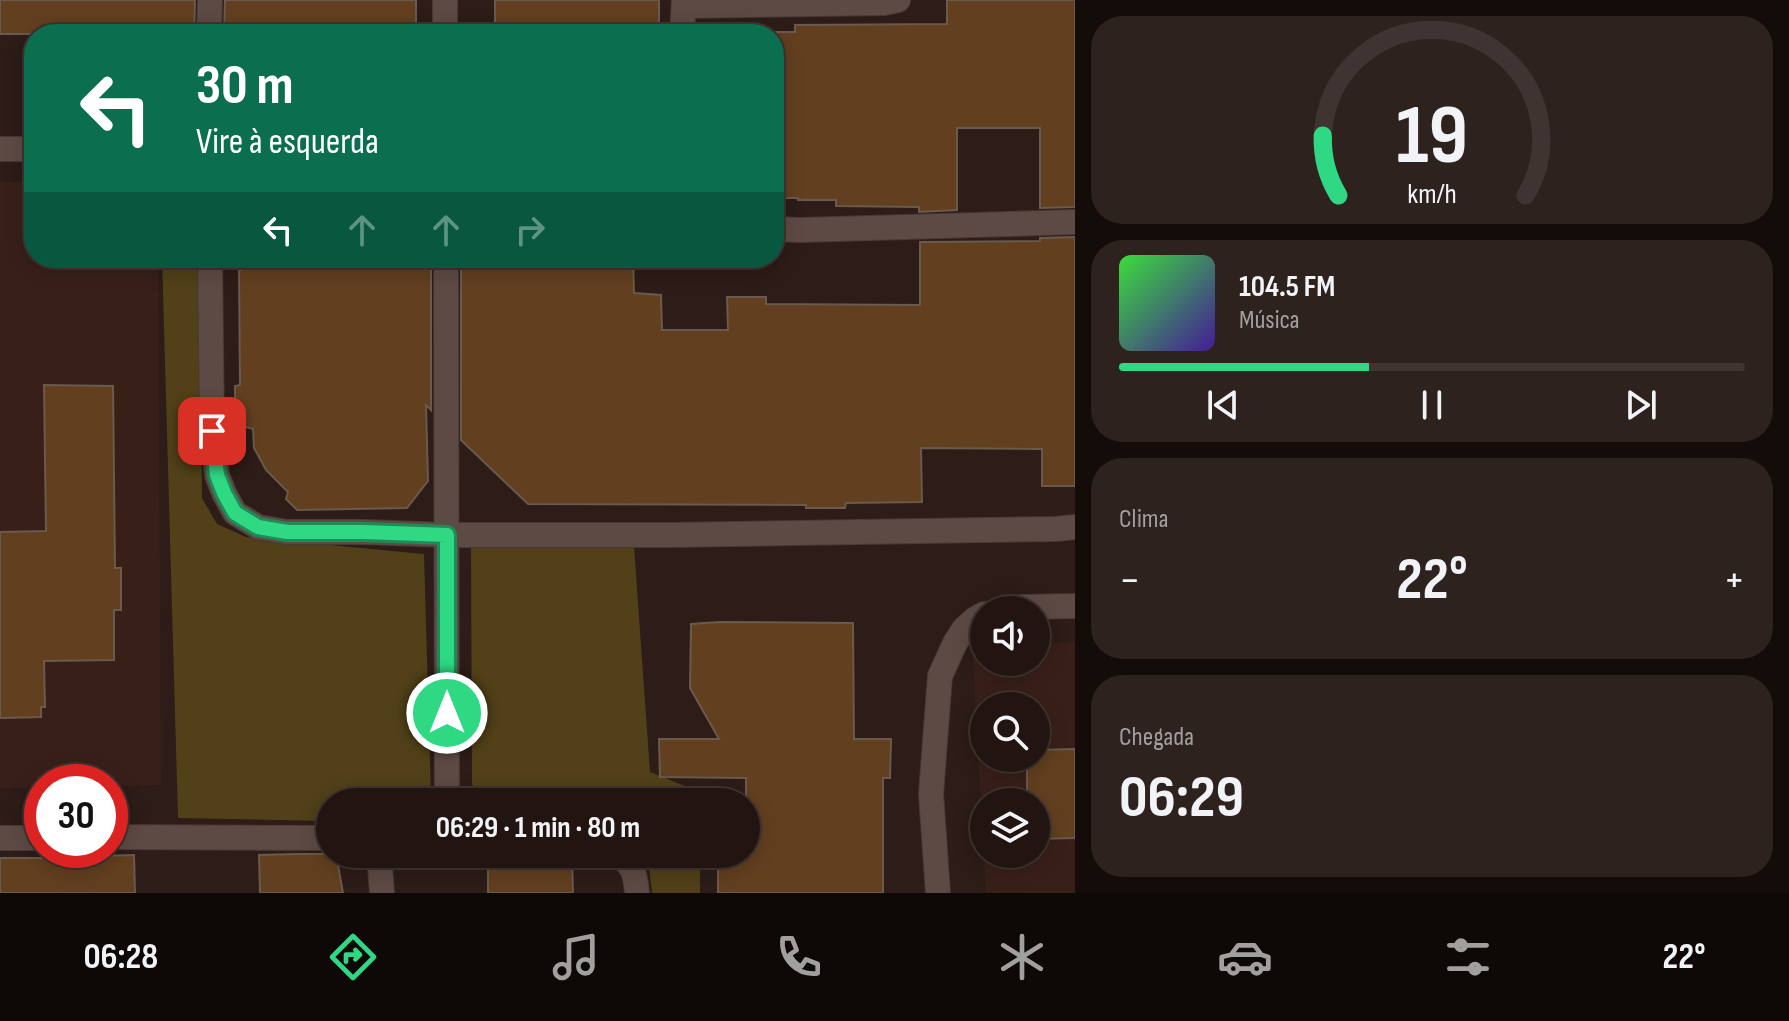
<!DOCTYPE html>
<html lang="pt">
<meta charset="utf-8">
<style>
:root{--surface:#221511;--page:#2e221f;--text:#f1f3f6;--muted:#a29f9f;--line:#3f3431;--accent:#2fd883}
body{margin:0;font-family:"Sofia Sans Condensed",sans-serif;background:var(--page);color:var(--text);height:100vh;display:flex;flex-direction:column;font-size:30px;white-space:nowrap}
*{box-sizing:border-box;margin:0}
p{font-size:26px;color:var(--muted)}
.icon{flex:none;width:44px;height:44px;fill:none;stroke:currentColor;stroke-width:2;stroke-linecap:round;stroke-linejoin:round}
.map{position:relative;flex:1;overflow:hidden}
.side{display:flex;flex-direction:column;gap:16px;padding:16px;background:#130c09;width:714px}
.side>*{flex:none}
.top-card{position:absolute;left:24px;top:24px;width:760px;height:244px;border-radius:32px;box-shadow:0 4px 20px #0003,0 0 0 2px var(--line);background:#0b6e4f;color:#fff;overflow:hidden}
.buttons{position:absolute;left:970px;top:596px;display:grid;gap:16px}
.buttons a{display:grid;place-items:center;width:80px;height:80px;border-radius:50%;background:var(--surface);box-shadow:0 4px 20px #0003,0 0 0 2px var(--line);font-size:40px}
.speed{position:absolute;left:24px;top:764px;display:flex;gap:16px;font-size:40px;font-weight:700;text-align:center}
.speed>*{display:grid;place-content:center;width:104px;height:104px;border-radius:50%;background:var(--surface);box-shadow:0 4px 20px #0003,0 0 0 2px var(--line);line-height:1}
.speed .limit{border:12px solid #d22;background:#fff;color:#111}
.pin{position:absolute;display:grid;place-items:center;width:68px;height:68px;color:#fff;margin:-34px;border-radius:16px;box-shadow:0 4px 12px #0006}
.me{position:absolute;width:88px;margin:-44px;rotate:0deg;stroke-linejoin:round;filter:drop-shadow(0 0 6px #0008)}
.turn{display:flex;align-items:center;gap:28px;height:168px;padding:0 40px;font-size:36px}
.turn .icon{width:104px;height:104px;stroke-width:2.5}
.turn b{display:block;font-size:56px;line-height:68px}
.lanes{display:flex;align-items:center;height:76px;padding:0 40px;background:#0003;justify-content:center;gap:40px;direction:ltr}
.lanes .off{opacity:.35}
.big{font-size:60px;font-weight:700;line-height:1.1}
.side .tile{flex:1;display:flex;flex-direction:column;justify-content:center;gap:12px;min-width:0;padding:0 28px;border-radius:32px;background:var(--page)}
.side .dial{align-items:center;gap:0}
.dial svg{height:208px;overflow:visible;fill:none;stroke:var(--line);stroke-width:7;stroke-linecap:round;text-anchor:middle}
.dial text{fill:var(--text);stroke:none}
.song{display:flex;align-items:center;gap:24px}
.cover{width:96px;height:96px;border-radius:12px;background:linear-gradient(135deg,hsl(120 70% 55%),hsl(260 70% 35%))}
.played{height:8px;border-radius:4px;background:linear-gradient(90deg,var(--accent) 40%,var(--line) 40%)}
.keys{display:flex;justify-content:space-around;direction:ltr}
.heat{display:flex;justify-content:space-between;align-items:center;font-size:44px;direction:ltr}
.trip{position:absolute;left:316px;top:788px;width:444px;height:80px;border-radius:40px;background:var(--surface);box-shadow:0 4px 20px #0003,0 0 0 2px var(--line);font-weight:700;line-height:80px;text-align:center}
.tabs{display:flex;height:128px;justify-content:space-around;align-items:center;background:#0e0807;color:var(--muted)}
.tabs .icon{width:56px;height:56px}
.tabs .selected{color:var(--accent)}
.tabs b{font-size:36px;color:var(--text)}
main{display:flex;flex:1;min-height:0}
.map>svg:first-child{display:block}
.built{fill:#382019;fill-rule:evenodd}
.green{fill:#514018}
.building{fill:#623f1f;stroke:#6a5a4d;stroke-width:2}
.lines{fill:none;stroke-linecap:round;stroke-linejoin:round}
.minor-casing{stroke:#473935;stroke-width:26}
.minor{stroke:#5e4a44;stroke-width:24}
.route-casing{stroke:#1f8c55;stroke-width:20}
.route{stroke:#2fd883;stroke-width:14}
</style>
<main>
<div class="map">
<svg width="1075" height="893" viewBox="0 0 1075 893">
<rect width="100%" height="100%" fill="#2d1c17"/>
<g class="built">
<polygon points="0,182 34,182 34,258 158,258 161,785 110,786 110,782 42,782 42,787 0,788"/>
<path d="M 1075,642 L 1075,893 L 986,893 L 972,643 L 984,643 L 984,662 L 1036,662 L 1036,643 ZM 984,706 L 1036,706 L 1036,758 L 984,758 ZM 984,802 L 1036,802 L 1036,854 L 984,854 Z"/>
</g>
<g class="green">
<polygon points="162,258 200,258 202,498 217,524 246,537 424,554 431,798 427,802 330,802 330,821 178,818"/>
<polygon points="471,538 634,546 650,772 700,792 700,802 485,802 472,784"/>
<polygon points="646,854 700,854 700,893 652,893 648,857"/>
</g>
<g class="building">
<polygon points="0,0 195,0 194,34 0,34"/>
<polygon points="225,0 416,0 416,34 224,34"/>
<rect x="495" y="0" width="164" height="34"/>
<polygon points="947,0 1075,0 1075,207 1040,208 1040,128 957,128 957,210 919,212 919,207 836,206 836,200 798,200 798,198 774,198 774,32 795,32 795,25 947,24"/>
<polygon points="1075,237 1075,486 1042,486 1042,449 921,448 922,502 846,503 845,508 806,508 806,505 528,504 461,440 461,258 565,258 565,260 633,259 634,293 661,295 662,330 728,330 727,297 766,297 766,304 920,305 920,242 1040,241 1040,238"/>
<polygon points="241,258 431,258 431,410 426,405 428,481 407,508 297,510 286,499 288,492 266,470 254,448 253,429 235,424 235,386 240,385 239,270 241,270"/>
<polygon points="44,385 113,386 115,568 121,568 121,610 114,610 114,660 44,661 45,707 41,707 41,717 0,718 0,532 46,531"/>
<polygon points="720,622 853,623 854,739 891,739 890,778 883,778 883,893 718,893 718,854 746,854 746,778 660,777 659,739 719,739 690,688 691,624"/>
<polygon points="1075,749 1075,838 1036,839 1036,802 1027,802 1027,765 1035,764 1036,750"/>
<polygon points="298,854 336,854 343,893 260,893 259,855"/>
<polygon points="134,855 135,893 0,893 0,858 97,858 96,856"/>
<polygon points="530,855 530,858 572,858 573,893 488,893 488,856"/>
</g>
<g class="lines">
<defs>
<g id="minor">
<polyline points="445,0 445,34"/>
<polyline points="684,6 884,3 898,0"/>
<polyline points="209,34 210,0"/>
<polyline points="682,34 684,0"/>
<polyline points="0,149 34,149"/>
<polyline points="774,229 801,230 1075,222"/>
<polyline points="210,258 212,431 217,475 224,493 235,513 258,527 287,532 364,532 447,535 671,535 1056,529 1075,527"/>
<polyline points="446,258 447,802"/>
<polyline points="1001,610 1022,607 1075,606"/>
<polyline points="110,837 330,838"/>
<polyline points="0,838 42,838"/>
<polyline points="379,854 382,893"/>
<path d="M 617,854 C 634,867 635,872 637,893"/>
<polyline points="938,893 931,794 940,676 955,643 964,629 975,619 984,614"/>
</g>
</defs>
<use href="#minor" class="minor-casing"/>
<use href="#minor" class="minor"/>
</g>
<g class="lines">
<defs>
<polyline id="route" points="212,431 217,475 224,493 235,513 258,527 287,532 364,532 447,535 447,713"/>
</defs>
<use href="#route" class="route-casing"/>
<use href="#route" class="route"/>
</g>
</svg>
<div class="buttons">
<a><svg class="icon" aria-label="sound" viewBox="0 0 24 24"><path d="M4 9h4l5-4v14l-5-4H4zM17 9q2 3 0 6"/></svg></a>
<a><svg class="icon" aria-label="search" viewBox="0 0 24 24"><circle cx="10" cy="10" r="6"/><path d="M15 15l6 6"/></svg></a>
<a><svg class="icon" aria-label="layers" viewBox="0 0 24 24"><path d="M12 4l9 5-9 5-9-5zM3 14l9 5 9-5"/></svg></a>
</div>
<div class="speed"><div class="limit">30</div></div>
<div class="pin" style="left:212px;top:431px;background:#d93025"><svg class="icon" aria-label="arrive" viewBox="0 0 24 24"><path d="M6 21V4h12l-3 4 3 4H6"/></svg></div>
<svg class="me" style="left:447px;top:713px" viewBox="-20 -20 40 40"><circle r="17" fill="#2fd883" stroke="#fff" stroke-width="3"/><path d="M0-11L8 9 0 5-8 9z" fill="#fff"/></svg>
<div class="trip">06:29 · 1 min · 80 m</div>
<div class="top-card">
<div class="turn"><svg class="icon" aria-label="left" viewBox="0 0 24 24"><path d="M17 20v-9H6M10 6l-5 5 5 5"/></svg><div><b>30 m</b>Vire à esquerda</div></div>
<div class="lanes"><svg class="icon" aria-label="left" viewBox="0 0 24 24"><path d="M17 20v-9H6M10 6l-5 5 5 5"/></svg><svg class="icon off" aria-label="ahead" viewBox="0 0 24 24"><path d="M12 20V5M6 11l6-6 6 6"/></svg><svg class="icon off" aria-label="ahead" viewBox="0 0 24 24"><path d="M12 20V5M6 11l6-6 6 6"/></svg><svg class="icon off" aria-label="right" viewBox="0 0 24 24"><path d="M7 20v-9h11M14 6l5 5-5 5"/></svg></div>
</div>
</div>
<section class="side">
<div class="tile dial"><svg viewBox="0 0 100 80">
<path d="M14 69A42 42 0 1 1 86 69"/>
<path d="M14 69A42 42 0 0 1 8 46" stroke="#2fd883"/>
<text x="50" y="56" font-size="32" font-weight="700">19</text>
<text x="50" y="72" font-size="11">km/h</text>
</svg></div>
<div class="tile">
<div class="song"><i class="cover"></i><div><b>104.5 FM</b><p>Música</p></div></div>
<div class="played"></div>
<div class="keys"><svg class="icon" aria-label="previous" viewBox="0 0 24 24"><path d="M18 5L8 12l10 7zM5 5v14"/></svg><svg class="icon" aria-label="pause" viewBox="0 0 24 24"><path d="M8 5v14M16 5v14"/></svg><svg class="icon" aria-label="next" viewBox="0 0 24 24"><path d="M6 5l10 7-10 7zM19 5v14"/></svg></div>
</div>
<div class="tile"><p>Clima</p>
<div class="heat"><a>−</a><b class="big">22°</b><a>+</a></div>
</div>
<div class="tile"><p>Chegada</p><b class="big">06:29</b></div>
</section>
</main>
<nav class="tabs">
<b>06:28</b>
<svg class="icon selected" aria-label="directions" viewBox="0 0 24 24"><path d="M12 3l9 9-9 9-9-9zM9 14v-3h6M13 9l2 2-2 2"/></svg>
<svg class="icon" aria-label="music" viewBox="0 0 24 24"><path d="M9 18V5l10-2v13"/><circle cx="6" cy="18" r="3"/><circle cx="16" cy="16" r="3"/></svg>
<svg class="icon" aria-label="phone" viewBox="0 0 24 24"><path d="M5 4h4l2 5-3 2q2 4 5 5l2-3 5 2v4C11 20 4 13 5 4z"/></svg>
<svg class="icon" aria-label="climate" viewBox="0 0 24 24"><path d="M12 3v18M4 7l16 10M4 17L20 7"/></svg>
<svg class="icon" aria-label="car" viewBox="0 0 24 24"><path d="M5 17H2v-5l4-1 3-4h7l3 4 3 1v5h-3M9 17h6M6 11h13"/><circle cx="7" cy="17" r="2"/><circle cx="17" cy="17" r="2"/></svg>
<svg class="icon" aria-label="filters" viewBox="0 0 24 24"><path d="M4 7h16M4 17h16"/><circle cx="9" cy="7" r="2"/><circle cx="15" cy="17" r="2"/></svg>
<b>22°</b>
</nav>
